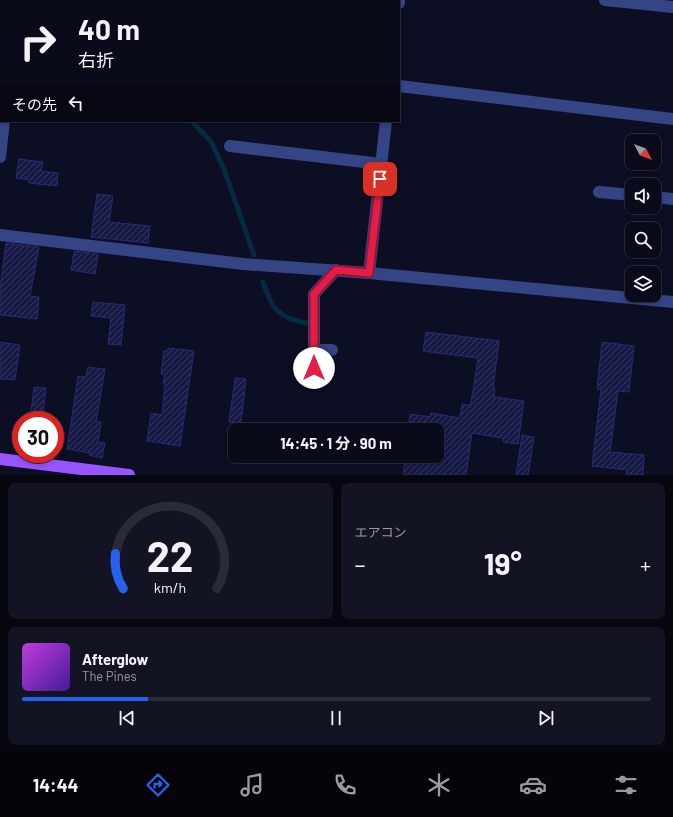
<!DOCTYPE html>
<html lang="ja">
<meta charset="utf-8">
<style>
:root{--surface:#090a1a;--page:#121323;--text:#f1f3f6;--muted:#999aa2;--line:#292b39;--accent:#2563eb}
body{margin:0;font-family:Barlow,"Noto Sans JP",sans-serif;background:var(--page);color:var(--text);height:100vh;display:flex;flex-direction:column;font-size:15px;white-space:nowrap}
*{box-sizing:border-box;margin:0}
p{font-size:13px;color:var(--muted)}
.icon{flex:none;width:22px;height:22px;fill:none;stroke:currentColor;stroke-width:2;stroke-linecap:round;stroke-linejoin:round}
.map{position:relative;height:475px;overflow:hidden}
.sheet{display:flex;flex-direction:column;gap:8px;padding:8px;background:#05060e;flex:1}
.sheet>*{flex:none}
.top-card{position:absolute;left:0px;top:0px;width:400px;height:122px;box-shadow:0 2px 6px #0003,0 0 0 1px var(--line);background:#090a1a;color:var(--text);overflow:hidden}
.needle{width:26px;rotate:131deg}
.tools{position:absolute;left:625px;top:134px;display:grid;gap:8px}
.tools a{display:grid;place-items:center;width:36px;height:36px;border-radius:8px;background:var(--surface);box-shadow:0 2px 6px #0003,0 0 0 1px var(--line);font-size:20px}
.speed{position:absolute;left:12px;top:411px;display:flex;gap:8px;font-size:20px;font-weight:700;text-align:center}
.speed>*{display:grid;place-content:center;width:52px;height:52px;border-radius:50%;background:var(--surface);box-shadow:0 2px 6px #0003,0 0 0 1px var(--line);line-height:1}
.speed .limit{border:6px solid #d22;background:#fff;color:#111}
.pin{position:absolute;display:grid;place-items:center;width:34px;height:34px;color:#fff;margin:-17px;border-radius:8px;box-shadow:0 2px 6px #0006}
.me{position:absolute;width:44px;margin:-22px;rotate:0deg;stroke-linejoin:round;filter:drop-shadow(0 0 3px #0008)}
.turn{display:flex;align-items:center;gap:14px;height:84px;padding:0 12px;font-size:18px}
.turn .icon{width:52px;height:52px;stroke-width:2.5}
.turn b{display:block;font-size:28px;line-height:34px}
.then{display:flex;align-items:center;height:38px;padding:0 12px;background:#0003;gap:8px;font-size:15px}
.big{font-size:30px;font-weight:700;line-height:1.1}
.sheet .widget{flex:1;display:flex;flex-direction:column;justify-content:center;gap:6px;min-width:0;padding:0 14px;border-radius:8px;background:var(--page)}
.sheet .dial{align-items:center;gap:0}
.dial svg{height:104px;overflow:visible;fill:none;stroke:var(--line);stroke-width:7;stroke-linecap:round;text-anchor:middle}
.dial text{fill:var(--text);stroke:none}
.song{display:flex;align-items:center;gap:12px}
.cover{width:48px;height:48px;border-radius:6px;background:linear-gradient(135deg,hsl(290 70% 55%),hsl(260 70% 35%))}
.played{height:4px;border-radius:2px;background:linear-gradient(90deg,var(--accent) 20%,var(--line) 20%)}
.keys{display:flex;justify-content:space-around;direction:ltr}
.heat{display:flex;justify-content:space-between;align-items:center;font-size:22px;direction:ltr}
.sheet .tiles{flex:1;display:grid;gap:8px;grid-template-columns:1fr 1fr}
.widget:last-child{grid-column:span 2}
.trip{position:absolute;left:228px;top:423px;width:216px;height:40px;border-radius:8px;background:var(--surface);box-shadow:0 2px 6px #0003,0 0 0 1px var(--line);font-weight:700;line-height:40px;text-align:center}
.menu{display:flex;height:64px;justify-content:space-around;align-items:center;background:#04040a;color:var(--muted)}
.menu .icon{width:28px;height:28px}
.menu .selected{color:var(--accent)}
.menu b{font-size:18px;color:var(--text)}
.map>svg:first-child{display:block}
.lines{fill:none;stroke-linecap:round;stroke-linejoin:round}
.stream{stroke:#062a42;stroke-width:5}
.building{fill:url(#building-hatch);stroke:#282a73}
.minor{stroke:#344485;stroke-width:12}
.major{stroke:#9855ff;stroke-width:12}
.route-casing{stroke:#92132f;stroke-width:10}
.route{stroke:#e11d48;stroke-width:7}
</style>
<div class="map">
<svg width="673" height="475" viewBox="0 0 673 475">
<defs>
<pattern id="building-hatch" width="6" height="6" patternUnits="userSpaceOnUse"><rect width="6" height="6" fill="#171945"/><path d="M-1 1l2-2M0 6l6-6M5 7l2-2" fill="none" stroke="#383a61"/></pattern>
</defs>
<rect width="100%" height="100%" fill="#0c0e23"/>
<g class="lines">
<g class="stream">
<polyline points="192,121 212,143 225,172 254,255"/>
<path d="M 263,282 C 272,309 277,317 306,323"/>
</g>
</g>
<g class="building">
<polygon points="19,159 43,162 41,171 58,173 57,186 29,183 29,180 16,178"/>
<polygon points="97,194 113,196 109,222 150,226 148,243 91,237"/>
<polygon points="6,243 39,247 30,296 39,297 37,319 0,315 0,289"/>
<polygon points="74,251 98,254 95,274 71,270"/>
<polygon points="93,302 125,305 121,345 108,344 111,318 91,316"/>
<polygon points="426,332 499,341 493,388 495,388 494,397 524,401 518,444 503,442 503,438 472,433 466,475 403,475 406,456 437,456 437,430 408,430 410,414 430,417 431,413 460,418 462,404 470,406 474,385 478,358 423,351"/>
<polygon points="0,342 20,345 15,380 0,379"/>
<polygon points="602,342 634,346 629,392 618,391 610,452 644,455 643,475 626,475 627,470 592,466 601,389 597,389"/>
<polygon points="168,348 194,351 180,446 147,441 151,413 162,415 165,384 163,384 165,374 161,374 164,351 168,351"/>
<polygon points="88,367 105,369 96,422 101,422 98,442 105,443 102,458 89,455 90,453 67,449 78,376 86,377"/>
<polygon points="235,378 246,379 241,423 229,422"/>
<polygon points="34,387 46,388 42,420 30,420"/>
<polygon points="522,435 534,437 528,475 516,475"/>
</g>
<g class="lines">
<g class="minor">
<polyline points="605,0 673,7"/>
<polyline points="17,1 17,0"/>
<polyline points="399,3 399,0"/>
<polyline points="0,24 1,24"/>
<polyline points="399,86 673,119"/>
<polyline points="230,146 381,164"/>
<polyline points="0,157 4,121"/>
<polyline points="599,192 632,195"/>
<polyline points="654,197 673,199"/>
<polyline points="0,235 243,264 369,273 673,302"/>
<polyline points="369,273 386,121"/>
<polyline points="314,350 332,350"/>
<polyline points="314,368 314,294 336,270"/>
</g>
<polyline class="major" points="0,459 129,475"/>
</g>
<g class="lines">
<defs>
<polyline id="route" points="314,368 314,294 336,270 369,273 380,179"/>
</defs>
<use href="#route" class="route-casing"/>
<use href="#route" class="route"/>
</g>
</svg>
<div class="tools">
<a><svg class="needle" viewBox="-14 -14 28 28"><path d="M0-13l5 13h-10z" fill="#e53935"/><path d="M0 13l5-13h-10z" fill="#999aa2"/></svg></a>
<a><svg class="icon" aria-label="sound" viewBox="0 0 24 24"><path d="M4 9h4l5-4v14l-5-4H4zM17 9q2 3 0 6"/></svg></a>
<a><svg class="icon" aria-label="search" viewBox="0 0 24 24"><circle cx="10" cy="10" r="6"/><path d="M15 15l6 6"/></svg></a>
<a><svg class="icon" aria-label="layers" viewBox="0 0 24 24"><path d="M12 4l9 5-9 5-9-5zM3 14l9 5 9-5"/></svg></a>
</div>
<div class="speed"><div class="limit">30</div></div>
<div class="pin" style="left:380px;top:179px;background:#d93025"><svg class="icon" aria-label="arrive" viewBox="0 0 24 24"><path d="M6 21V4h12l-3 4 3 4H6"/></svg></div>
<svg class="me" style="left:314px;top:368px" viewBox="-20 -20 40 40"><circle r="19" fill="#fff"/><path d="M0-13L10 11 0 6-10 11z" fill="#e11d48"/></svg>
<div class="trip">14:45 · 1 分 · 90 m</div>
<div class="top-card">
<div class="turn"><svg class="icon" aria-label="right" viewBox="0 0 24 24"><path d="M7 20v-9h11M14 6l5 5-5 5"/></svg><div><b>40 m</b>右折</div></div>
<div class="then">その先<svg class="icon" aria-label="left" viewBox="0 0 24 24"><path d="M17 20v-9H6M10 6l-5 5 5 5"/></svg></div>
</div>
</div>
<section class="sheet">
<div class="tiles">
<div class="widget dial"><svg viewBox="0 0 100 80">
<path d="M14 69A42 42 0 1 1 86 69"/>
<path d="M14 69A42 42 0 0 1 8 42" stroke="#2563eb"/>
<text x="50" y="56" font-size="32" font-weight="700">22</text>
<text x="50" y="72" font-size="11">km/h</text>
</svg></div>
<div class="widget"><p>エアコン</p>
<div class="heat"><a>−</a><b class="big">19°</b><a>+</a></div>
</div>
<div class="widget">
<div class="song"><i class="cover"></i><div><b>Afterglow</b><p>The Pines</p></div></div>
<div class="played"></div>
<div class="keys"><svg class="icon" aria-label="previous" viewBox="0 0 24 24"><path d="M18 5L8 12l10 7zM5 5v14"/></svg><svg class="icon" aria-label="pause" viewBox="0 0 24 24"><path d="M8 5v14M16 5v14"/></svg><svg class="icon" aria-label="next" viewBox="0 0 24 24"><path d="M6 5l10 7-10 7zM19 5v14"/></svg></div>
</div>
</div>
</section>
<nav class="menu">
<b>14:44</b>
<svg class="icon selected" aria-label="directions" viewBox="0 0 24 24"><path d="M12 3l9 9-9 9-9-9zM9 14v-3h6M13 9l2 2-2 2"/></svg>
<svg class="icon" aria-label="music" viewBox="0 0 24 24"><path d="M9 18V5l10-2v13"/><circle cx="6" cy="18" r="3"/><circle cx="16" cy="16" r="3"/></svg>
<svg class="icon" aria-label="phone" viewBox="0 0 24 24"><path d="M5 4h4l2 5-3 2q2 4 5 5l2-3 5 2v4C11 20 4 13 5 4z"/></svg>
<svg class="icon" aria-label="climate" viewBox="0 0 24 24"><path d="M12 3v18M4 7l16 10M4 17L20 7"/></svg>
<svg class="icon" aria-label="car" viewBox="0 0 24 24"><path d="M5 17H2v-5l4-1 3-4h7l3 4 3 1v5h-3M9 17h6M6 11h13"/><circle cx="7" cy="17" r="2"/><circle cx="17" cy="17" r="2"/></svg>
<svg class="icon" aria-label="filters" viewBox="0 0 24 24"><path d="M4 7h16M4 17h16"/><circle cx="9" cy="7" r="2"/><circle cx="15" cy="17" r="2"/></svg>
</nav>
